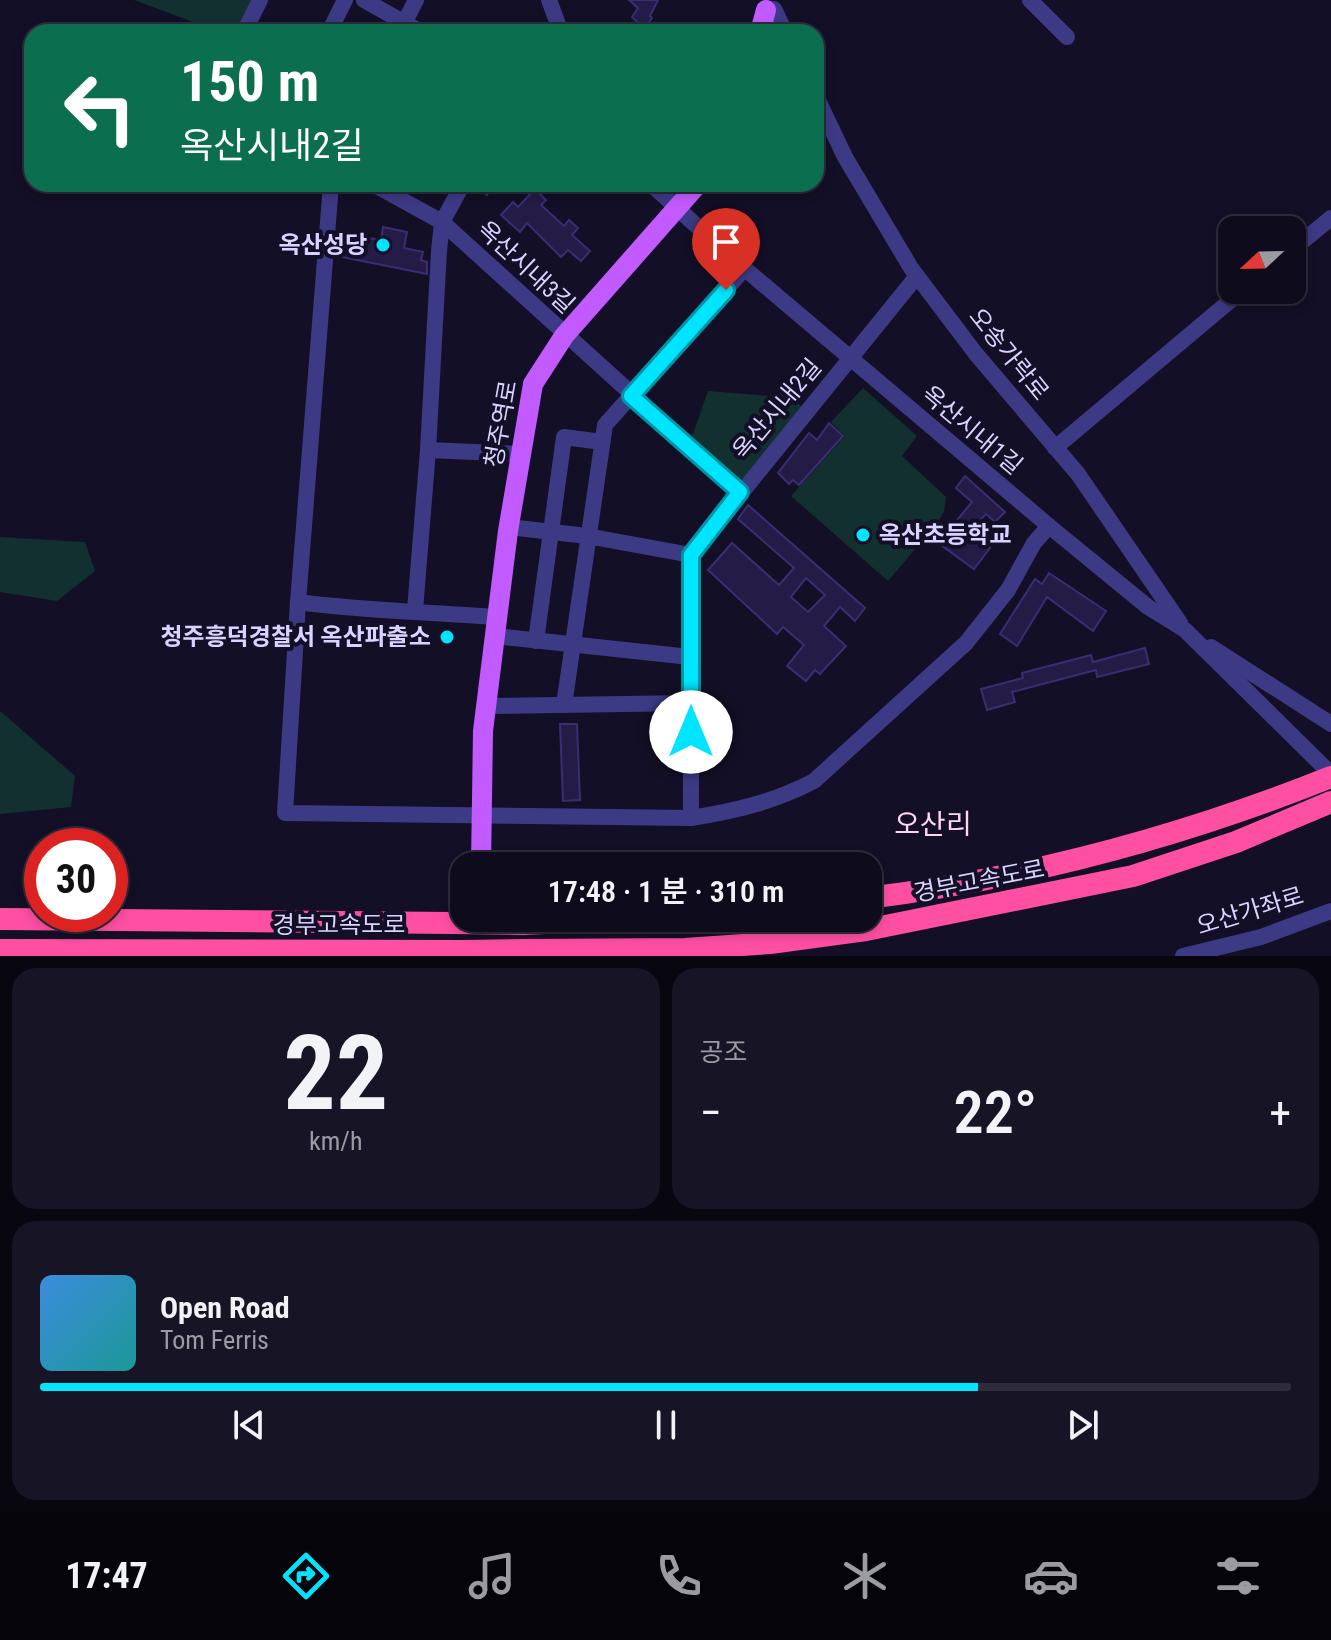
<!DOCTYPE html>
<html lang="ko">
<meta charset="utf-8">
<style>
:root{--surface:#0e0b1c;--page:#171425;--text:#f1f3f6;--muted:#9b9ba3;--line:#2e2b3b;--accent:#00e5ff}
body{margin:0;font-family:"Roboto Condensed","Noto Sans KR",sans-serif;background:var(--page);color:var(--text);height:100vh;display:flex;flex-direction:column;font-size:30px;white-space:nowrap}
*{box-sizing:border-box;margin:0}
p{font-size:26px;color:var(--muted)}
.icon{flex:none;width:44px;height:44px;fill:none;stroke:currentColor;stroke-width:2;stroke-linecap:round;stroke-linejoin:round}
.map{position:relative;height:956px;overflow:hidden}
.panel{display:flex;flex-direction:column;gap:12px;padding:12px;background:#08060f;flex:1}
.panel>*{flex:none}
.hud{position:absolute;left:24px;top:24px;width:800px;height:168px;border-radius:24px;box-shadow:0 4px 12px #0003,0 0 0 2px var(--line);background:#0b6e4f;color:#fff;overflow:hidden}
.needle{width:52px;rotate:248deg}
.tools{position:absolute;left:1218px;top:216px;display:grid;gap:16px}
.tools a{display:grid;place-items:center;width:88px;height:88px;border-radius:16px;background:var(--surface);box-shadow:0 4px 12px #0003,0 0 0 2px var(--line);font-size:40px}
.speed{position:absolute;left:24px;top:828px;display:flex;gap:16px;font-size:40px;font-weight:700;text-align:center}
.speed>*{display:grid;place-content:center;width:104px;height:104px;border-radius:50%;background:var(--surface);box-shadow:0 4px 12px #0003,0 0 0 2px var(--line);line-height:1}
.speed .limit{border:12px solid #d22;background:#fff;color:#111}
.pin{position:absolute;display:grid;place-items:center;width:68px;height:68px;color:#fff;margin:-82px -34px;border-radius:50% 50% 50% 0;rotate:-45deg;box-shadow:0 0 8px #0007}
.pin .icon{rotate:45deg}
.me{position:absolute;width:88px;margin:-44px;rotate:0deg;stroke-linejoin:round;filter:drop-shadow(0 0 6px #0008)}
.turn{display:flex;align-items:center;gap:28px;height:168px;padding:0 24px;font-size:36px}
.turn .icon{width:104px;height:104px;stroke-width:2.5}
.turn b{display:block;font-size:56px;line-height:68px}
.big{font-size:60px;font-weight:600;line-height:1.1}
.panel .tile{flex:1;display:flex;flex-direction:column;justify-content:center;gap:12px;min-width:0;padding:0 28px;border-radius:24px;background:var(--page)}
.panel .dial{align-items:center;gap:0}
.dial b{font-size:104px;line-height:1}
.song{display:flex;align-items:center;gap:24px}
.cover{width:96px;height:96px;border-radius:12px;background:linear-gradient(135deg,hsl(210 70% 55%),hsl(180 70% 35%))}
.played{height:8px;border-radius:4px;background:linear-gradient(90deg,var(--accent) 75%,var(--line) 75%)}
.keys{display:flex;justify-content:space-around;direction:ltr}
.heat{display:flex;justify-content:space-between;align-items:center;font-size:44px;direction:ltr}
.panel .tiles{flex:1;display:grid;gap:12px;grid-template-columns:1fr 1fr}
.tile:last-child{grid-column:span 2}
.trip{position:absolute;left:450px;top:852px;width:432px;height:80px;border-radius:24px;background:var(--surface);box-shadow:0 4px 12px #0003,0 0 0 2px var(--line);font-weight:600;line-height:80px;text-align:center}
.dock{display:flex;height:128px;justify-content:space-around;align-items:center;background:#06040b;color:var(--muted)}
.dock .icon{width:56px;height:56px}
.dock .active{color:var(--accent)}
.dock b{font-size:36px;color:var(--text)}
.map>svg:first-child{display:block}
.green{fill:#12302f}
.building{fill:#241b47;stroke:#3b2d73;stroke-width:2;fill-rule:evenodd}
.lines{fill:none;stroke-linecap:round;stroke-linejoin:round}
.minor{stroke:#3d3a85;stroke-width:16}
.major{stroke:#c25bff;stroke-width:20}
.highway{stroke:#ff4fa3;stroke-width:22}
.highway-bridge{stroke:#ff4fa3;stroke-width:22}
.route-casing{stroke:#0095a6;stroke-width:20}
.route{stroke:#00e5ff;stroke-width:14}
.poi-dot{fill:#00e5ff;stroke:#130f26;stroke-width:3}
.labels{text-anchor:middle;stroke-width:8;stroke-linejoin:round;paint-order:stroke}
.poi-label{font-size:24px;font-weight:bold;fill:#d9d4ff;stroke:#130f26;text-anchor:end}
.street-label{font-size:24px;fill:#d9d4ff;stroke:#130f26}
.quarter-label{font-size:28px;fill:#ffd6f0;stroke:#130f26}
</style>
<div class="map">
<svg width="1331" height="956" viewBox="0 0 1331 956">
<rect width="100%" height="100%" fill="#130f26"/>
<g class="green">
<polygon points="134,0 260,0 244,32 220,32"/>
<polygon points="863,388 917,436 902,456 946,497 944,512 938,522 888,581 791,496 845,436 831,422"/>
<polygon points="708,391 772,396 786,393 802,407 745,480 732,478 691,440"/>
<polygon points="0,537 85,542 95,571 57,601 0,592"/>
<polygon points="0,711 75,776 71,807 0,814"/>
</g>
<g class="building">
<polygon points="629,0 658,0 650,16 652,18 644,28 632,17 638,8"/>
<polygon points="474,184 494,184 487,195"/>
<polygon points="535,189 546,200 541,205 564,226 569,220 578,228 572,235 590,251 581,261 568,250 561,257 527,223 520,232 501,215 513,202 518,207"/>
<polygon points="383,227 407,232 404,248 423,252 421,260 427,262 427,274 342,257 345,234 381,240"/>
<polygon points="829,423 843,436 799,485 793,480 789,484 778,473 809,433 817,440"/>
<polygon points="965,476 1005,512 995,522 986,514 970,530 990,548 974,569 938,543 972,502 956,488"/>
<path d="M 748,505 L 865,608 L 855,621 L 840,607 L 824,626 L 846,646 L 820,674 L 815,670 L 806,681 L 787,666 L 804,645 L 783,627 L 777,634 L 708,570 L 732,543 L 779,585 L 794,568 L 738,519 ZM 806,578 L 825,595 L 808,612 L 791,597 Z"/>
<polygon points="1049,573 1106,611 1093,631 1047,597 1017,646 1000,634 1035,579 1042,584"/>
<polygon points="1145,648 1149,664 1097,677 1096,670 1012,692 1015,702 987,710 981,689 1023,678 1022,673 1091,655 1093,662"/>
<polygon points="560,724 577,724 580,800 563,801"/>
</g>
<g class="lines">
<g class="minor">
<polyline points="364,0 421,32"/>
<polyline points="549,0 561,32"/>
<polyline points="1030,0 1067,37"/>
<polyline points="774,9 785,32"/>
<polyline points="400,31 416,0"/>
<polyline points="244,32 260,0"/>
<polyline points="329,32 345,0"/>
<polyline points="816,96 845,157 911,268 976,354 1078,474 1180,623"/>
<polyline points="373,184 442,222 740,492"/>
<polyline points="463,184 442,222 439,251 428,450 522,454"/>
<polyline points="651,184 725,252 1049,526 1148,607 1185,630 1331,774"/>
<polyline points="1292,250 1331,218"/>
<polyline points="1055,448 1243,290"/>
<polyline points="509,527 587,536 691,555"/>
<polyline points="298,602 331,184"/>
<polyline points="415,610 428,450"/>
<path d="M 497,617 C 430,612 365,611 298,602 L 285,813 L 691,818 L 691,703"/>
<polyline points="495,636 690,657"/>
<polyline points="536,641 564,437 602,442"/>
<polyline points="1211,647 1331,724"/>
<polyline points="564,705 605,425 745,268"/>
<polyline points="486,706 691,703 691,555 917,276"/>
<path d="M 691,818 C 735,811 774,802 814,781 L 966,643 L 1008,590 L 1034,543 L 1049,526"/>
<polyline points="1183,956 1261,937 1331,911"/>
</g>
<g class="major">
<polyline points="760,32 766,10"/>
<polyline points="481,866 483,731 508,531 533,384 564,336 698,184"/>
</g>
<g class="highway">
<path d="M 868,898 C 1029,878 1181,837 1331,777"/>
<polyline points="0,919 454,923"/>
<polyline points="523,924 652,918"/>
<polyline points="0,950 462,951"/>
<polyline points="524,950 685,949 770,943 866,930 1133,876 1236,842 1331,802"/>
</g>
<g class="highway-bridge">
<polyline points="454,923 523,924"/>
<polyline points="462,951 524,950"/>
</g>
</g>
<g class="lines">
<defs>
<polyline id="route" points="691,732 691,555 740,492 631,396 726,290"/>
</defs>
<use href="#route" class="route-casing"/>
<use href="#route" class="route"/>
</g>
<g class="poi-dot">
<circle cx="383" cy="245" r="8"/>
<circle cx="863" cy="535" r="8"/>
<circle cx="447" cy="637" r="8"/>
</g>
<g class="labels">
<g class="poi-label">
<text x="367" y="253">옥산성당</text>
<text x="879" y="543" text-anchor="start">옥산초등학교</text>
<text x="431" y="645">청주흥덕경찰서 옥산파출소</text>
</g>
<g class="street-label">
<text transform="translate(526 267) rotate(43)" y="8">옥산시내3길</text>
<text transform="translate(1009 354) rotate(51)" y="8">오송가락로</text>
<text transform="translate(777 409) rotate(-50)" y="8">옥산시내2길</text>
<text transform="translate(501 424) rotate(-80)" y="8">청주역로</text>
<text transform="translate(972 430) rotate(40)" y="8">옥산시내1길</text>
<text transform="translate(979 881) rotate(-11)" y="8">경부고속도로</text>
<text transform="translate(1250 911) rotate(-17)" y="8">오산가좌로</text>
<text x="339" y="933">경부고속도로</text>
</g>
<g class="quarter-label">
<text x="933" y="834">오산리</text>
</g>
</g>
</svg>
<div class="tools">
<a><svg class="needle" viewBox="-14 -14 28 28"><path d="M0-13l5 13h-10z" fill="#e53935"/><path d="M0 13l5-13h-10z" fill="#9b9ba3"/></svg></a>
</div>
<div class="speed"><div class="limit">30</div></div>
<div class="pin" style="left:726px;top:290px;background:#d93025"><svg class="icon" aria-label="arrive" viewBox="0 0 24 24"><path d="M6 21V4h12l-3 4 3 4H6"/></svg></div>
<svg class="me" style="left:691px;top:732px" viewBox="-20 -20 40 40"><circle r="19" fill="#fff"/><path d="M0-13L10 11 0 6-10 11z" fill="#00e5ff"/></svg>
<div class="trip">17:48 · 1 분 · 310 m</div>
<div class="hud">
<div class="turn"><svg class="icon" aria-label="left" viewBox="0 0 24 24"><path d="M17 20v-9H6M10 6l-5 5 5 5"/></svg><div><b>150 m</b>옥산시내2길</div></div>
</div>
</div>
<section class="panel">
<div class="tiles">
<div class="tile dial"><b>22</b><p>km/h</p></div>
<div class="tile"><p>공조</p>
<div class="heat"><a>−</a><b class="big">22°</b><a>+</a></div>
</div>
<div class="tile">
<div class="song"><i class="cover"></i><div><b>Open Road</b><p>Tom Ferris</p></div></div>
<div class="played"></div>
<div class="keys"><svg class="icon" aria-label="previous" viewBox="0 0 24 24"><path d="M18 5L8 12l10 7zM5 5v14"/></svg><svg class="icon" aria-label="pause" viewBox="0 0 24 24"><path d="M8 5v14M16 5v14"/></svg><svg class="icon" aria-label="next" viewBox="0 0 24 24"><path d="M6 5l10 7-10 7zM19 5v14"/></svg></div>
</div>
</div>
</section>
<nav class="dock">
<b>17:47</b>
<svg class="icon active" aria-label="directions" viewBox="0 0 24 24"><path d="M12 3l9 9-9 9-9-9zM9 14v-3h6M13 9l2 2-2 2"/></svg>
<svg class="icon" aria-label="music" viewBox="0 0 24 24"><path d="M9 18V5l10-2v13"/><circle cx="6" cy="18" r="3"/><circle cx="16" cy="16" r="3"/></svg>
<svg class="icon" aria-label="phone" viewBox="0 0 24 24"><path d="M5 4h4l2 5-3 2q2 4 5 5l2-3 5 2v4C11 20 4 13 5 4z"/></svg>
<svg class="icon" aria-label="climate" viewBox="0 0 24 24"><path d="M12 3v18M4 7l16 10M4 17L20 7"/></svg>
<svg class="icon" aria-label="car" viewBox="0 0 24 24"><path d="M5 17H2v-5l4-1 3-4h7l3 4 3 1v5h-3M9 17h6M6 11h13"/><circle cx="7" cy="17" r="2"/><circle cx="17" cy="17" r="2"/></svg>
<svg class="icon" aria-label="filters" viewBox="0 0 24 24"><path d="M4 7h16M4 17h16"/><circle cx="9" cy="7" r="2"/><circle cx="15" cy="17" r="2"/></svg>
</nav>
